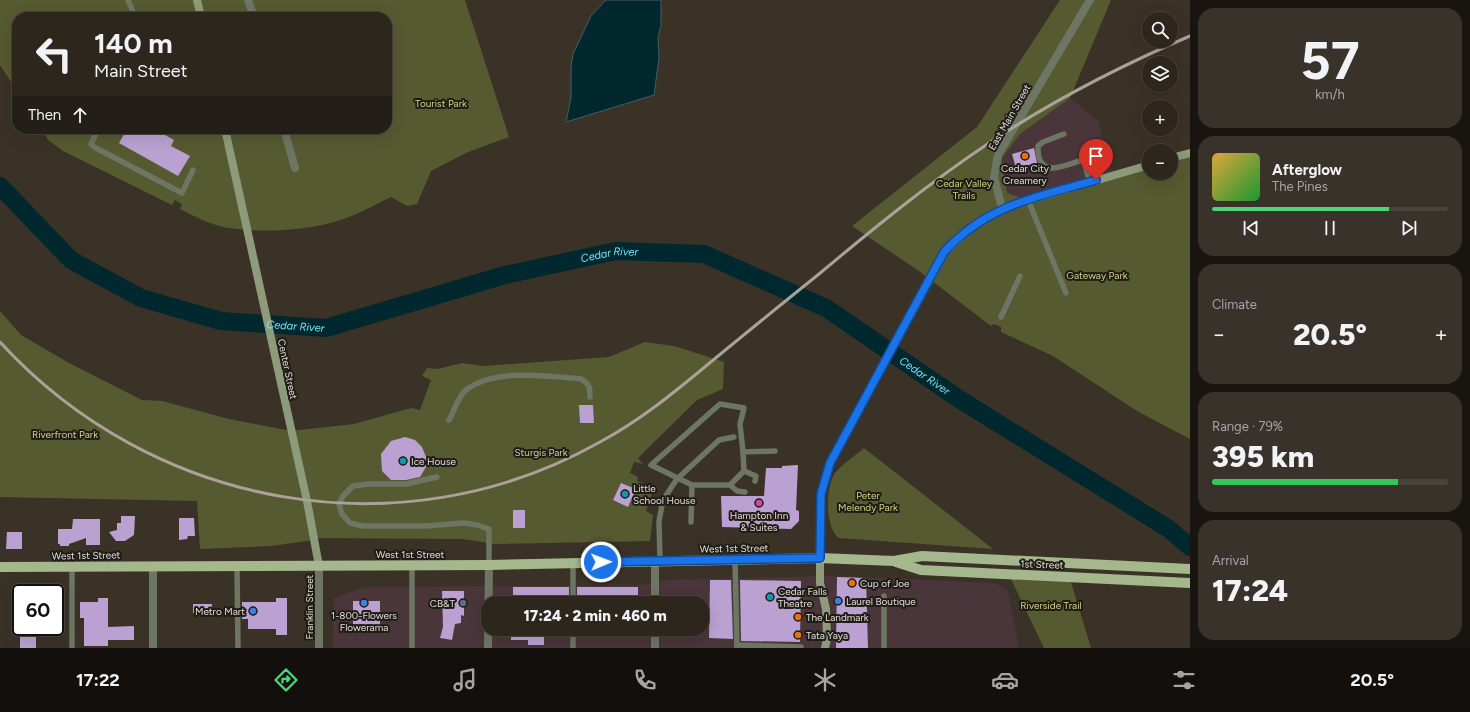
<!DOCTYPE html>
<meta charset="utf-8">
<style>
:root{--surface:#2c261d;--page:#38322a;--text:#f1f3f6;--muted:#a6a5a4;--line:#48433b;--accent:#4cd676}
body{margin:0;font-family:Figtree,sans-serif;background:var(--page);color:var(--text);height:100vh;display:flex;flex-direction:column;font-size:15px;white-space:nowrap}
*{box-sizing:border-box;margin:0}
p{font-size:13px;color:var(--muted)}
.icon{flex:none;width:22px;height:22px;fill:none;stroke:currentColor;stroke-width:2;stroke-linecap:round;stroke-linejoin:round}
.map{position:relative;flex:1;overflow:hidden}
.details{display:flex;flex-direction:column;gap:8px;padding:8px;background:#181510;width:280px}
.details>*{flex:none}
.top-card{position:absolute;left:12px;top:12px;width:380px;height:122px;border-radius:16px;box-shadow:0 4px 16px #0002,0 0 0 1px var(--line);background:#2c261d;color:var(--text);overflow:hidden}
.controls{position:absolute;left:1142px;top:12px;display:grid;gap:8px}
.controls a{display:grid;place-items:center;width:36px;height:36px;border-radius:50%;background:var(--surface);box-shadow:0 4px 16px #0002,0 0 0 1px var(--line);font-size:20px}
.speed{position:absolute;left:12px;top:584px;display:flex;gap:8px;font-size:20px;font-weight:700;text-align:center}
.speed>*{display:grid;place-content:center;width:52px;height:52px;border-radius:50%;background:var(--surface);box-shadow:0 4px 16px #0002,0 0 0 1px var(--line);line-height:1}
.speed .limit{border:2px solid #111;border-radius:6px;background:#fff;color:#111}
.pin{position:absolute;display:grid;place-items:center;width:34px;height:34px;color:#fff;margin:-41px -17px;border-radius:50% 50% 50% 0;rotate:-45deg;box-shadow:0 0 4px #0007}
.pin .icon{rotate:45deg}
.me{position:absolute;width:44px;margin:-22px;rotate:89deg;stroke-linejoin:round;filter:drop-shadow(0 0 3px #0008)}
.turn{display:flex;align-items:center;gap:14px;height:84px;padding:0 16px;font-size:18px}
.turn .icon{width:52px;height:52px;stroke-width:2.5}
.turn b{display:block;font-size:28px;line-height:34px}
.then{display:flex;align-items:center;height:38px;padding:0 16px;background:#0003;gap:8px;font-size:15px}
.big{font-size:30px;font-weight:800;line-height:1.1}
.details .tile{flex:1;display:flex;flex-direction:column;justify-content:center;gap:6px;min-width:0;padding:0 14px;border-radius:16px;background:var(--page)}
.details .dial{align-items:center;gap:0}
.dial b{font-size:52px;line-height:1}
.song{display:flex;align-items:center;gap:12px}
.cover{width:48px;height:48px;border-radius:6px;background:linear-gradient(135deg,hsl(40 70% 55%),hsl(130 70% 35%))}
.played{height:4px;border-radius:2px;background:linear-gradient(90deg,var(--accent) 75%,var(--line) 75%)}
.keys{display:flex;justify-content:space-around;direction:ltr}
.heat{display:flex;justify-content:space-between;align-items:center;font-size:22px;direction:ltr}
.charge{height:6px;border-radius:3px;background:linear-gradient(90deg,#34c759 79%,var(--line) 0)}
.trip{position:absolute;left:481px;top:596px;width:228px;height:40px;border-radius:16px;background:var(--surface);box-shadow:0 4px 16px #0002,0 0 0 1px var(--line);font-weight:800;line-height:40px;text-align:center}
.menu{display:flex;height:64px;justify-content:space-around;align-items:center;background:#120f0c;color:var(--muted)}
.menu .icon{width:28px;height:28px}
.menu .on{color:var(--accent)}
.menu b{font-size:18px;color:var(--text)}
main{display:flex;flex:1;min-height:0}
.map>svg:first-child{display:block}
.commercial{fill:#49353a;fill-rule:evenodd}
.green{fill:#565a31}
.water{fill:#00282e;stroke:#445e60}
.lines{fill:none;stroke-linecap:round;stroke-linejoin:round}
.river{stroke:#00282e;stroke-width:18}
.building{fill:#baa1d1}
.service{stroke:#6d7662;stroke-width:5.5}
.minor{stroke:#6d7662;stroke-width:8}
.tertiary{stroke:#6d7662;stroke-width:8}
.secondary{stroke:#8d9b7a;stroke-width:8}
.primary{stroke:#a5b88d;stroke-width:10}
.rail{stroke:#a8a299;stroke-width:3}
.route-casing{stroke:#114b97;stroke-width:10}
.route{stroke:#1a73e8;stroke-width:7}
.food-dot{fill:#e8710a;stroke:#1f1b16;stroke-width:1.5}
.culture-dot{fill:#0f9aa8;stroke:#1f1b16;stroke-width:1.5}
.hotel-dot{fill:#d1479c;stroke:#1f1b16;stroke-width:1.5}
.shop-dot{fill:#3f7fe0;stroke:#1f1b16;stroke-width:1.5}
.service-dot{fill:#5c6f8a;stroke:#1f1b16;stroke-width:1.5}
.labels{text-anchor:middle;stroke-width:4;stroke-linejoin:round;paint-order:stroke}
.park-label{font-size:10px;fill:#ced585;stroke:#1f1b16}
.street-label{font-size:10px;fill:#e1dcd5;stroke:#1f1b16}
.poi-label{font-size:10px;fill:#e1dcd5;stroke:#1f1b16;text-anchor:start}
.water-label{font-size:11px;font-style:italic;fill:#76e2f5;stroke:#1f1b16}
</style>
<main>
<div class="map">
<svg width="1190" height="648" viewBox="0 0 1190 648">
<rect width="100%" height="100%" fill="#3b3227"/>
<g class="commercial">
<polygon points="1070,98 1098,121 1113,175 1028,200 1007,193 1002,158 1020,134"/>
<path d="M 832,576 L 995,583 L 1008,591 L 1019,648 L 333,648 L 334,598 L 365,587 L 643,585 L 666,580 ZM 488,603 L 702,603 L 702,629 L 488,629 Z"/>
</g>
<g class="green">
<path d="M 0,0 L 465,0 L 509,137 L 468,152 L 431,171 L 417,204 L 407,206 L 391,197 C 376,204 361,213 346,218 C 313,231 251,235 216,225 C 203,221 192,215 180,209 L 182,204 L 175,200 L 172,205 L 63,151 L 48,140 L 42,129 L 387,129 L 387,17 L 17,17 L 17,91 L 0,65 Z"/>
<polygon points="1060,0 1111,0 1070,98 1020,134 1002,158 1007,193 1028,200 1149,165 1149,173 1171,173 1171,158 1190,153 1190,439 1137,411 1053,356 1001,332 1001,327 994,324 991,326 919,271 852,226 977,127"/>
<polygon points="0,311 21,335 69,363 142,400 162,401 229,419 291,431 354,424 411,408 420,410 431,380 422,376 427,368 438,369 462,363 483,366 609,357 645,342 674,346 724,362 723,389 697,400 638,458 643,464 634,462 630,473 638,477 637,481 654,487 646,511 653,515 650,541 495,544 463,539 314,538 314,540 271,546 200,549 197,501 0,497"/>
<path d="M 864,448 L 993,549 L 839,538 C 825,529 825,487 835,473 C 842,464 855,456 864,448 Z"/>
<polygon points="1011,579 1070,579 1091,648 1044,648"/>
</g>
<polygon class="water" points="606,0 661,0 661,25 658,38 659,58 654,95 566,122 571,98 571,67 573,54 591,16"/>
<g class="lines">
<path class="river" id="s1" d="M 0,186 L 71,260 L 141,298 L 221,321 L 326,328 L 505,275 L 616,251 L 704,254 L 826,308 L 959,399 L 1169,529 L 1190,547"/>
</g>
<g class="building">
<polygon points="127,129 147,129 154,133 156,130 174,140 171,146 190,156 178,176 119,143"/>
<polygon points="1034,148 1037,163 1016,168 1012,154"/>
<polygon points="579,405 593,405 594,423 580,423"/>
<polygon points="405,437 415,440 422,447 426,457 426,467 420,477 406,480 391,480 382,471 381,454 391,441"/>
<polygon points="798,465 796,510 799,511 799,521 791,529 722,527 721,496 764,496 766,468 782,468 782,466"/>
<polygon points="621,483 636,489 628,507 613,500"/>
<rect x="513" y="510" width="12" height="18"/>
<polygon points="121,516 135,516 134,535 125,541 116,541 109,532 117,530 117,523 121,523"/>
<polygon points="179,518 194,518 195,536 188,536 187,539 179,540"/>
<polygon points="73,519 100,519 100,545 86,545 86,538 69,544 69,546 60,546 60,544 58,544 58,529 72,529"/>
<polygon points="7,532 22,532 22,549 6,549"/>
<polygon points="837,577 866,578 868,648 836,648"/>
<polygon points="710,580 731,580 733,639 709,638"/>
<polygon points="740,580 801,581 800,642 741,641"/>
<rect x="513" y="587" width="56" height="16"/>
<rect x="577" y="587" width="61" height="16"/>
<polygon points="442,591 464,591 464,616 461,615 461,623 455,624 452,640 440,638 443,627"/>
<polygon points="98,598 108,598 108,627 134,626 134,640 108,640 108,646 84,646 84,618 80,618 80,602 98,602"/>
<polygon points="276,598 287,598 287,635 276,635 276,629 248,629 248,619 242,619 242,602 276,602"/>
<rect x="353" y="601" width="27" height="25"/>
<polygon points="193,604 212,604 212,614 193,613"/>
<rect x="20" y="627" width="16" height="21"/>
<polygon points="511,629 533,629 533,633 544,633 544,645 528,645 528,640 511,640"/>
</g>
<g class="lines">
<g class="service">
<polyline points="128,0 135,17"/>
<polyline points="98,129 91,144 94,147 182,193 193,170"/>
<path d="M 1064,134 L 1043,142 L 1038,146 C 1037,181 1064,165 1083,160 L 1090,182"/>
<polyline points="1028,200 1066,293"/>
<polyline points="1001,317 1020,276"/>
<path d="M 449,420 C 454,412 458,396 466,390 C 494,368 548,376 581,379 C 590,384 590,388 590,397"/>
<polyline points="744,471 756,476 755,481"/>
<polyline points="437,477 406,484 368,484 353,486 343,496 339,504 342,514 350,523 363,526 425,526 464,523 477,525 489,529 489,565"/>
<polyline points="692,485 730,485 744,471 743,452 775,451"/>
<polyline points="730,485 737,491 745,492"/>
<polyline points="691,522 692,485 651,465 720,404 744,408 740,424 743,452"/>
<polyline points="735,560 737,648"/>
<polyline points="660,561 659,521 663,500 677,479 719,440 734,437"/>
<polyline points="573,563 573,603"/>
<polyline points="237,566 238,648"/>
<polyline points="72,567 72,648"/>
<polyline points="573,629 573,648"/>
<polyline points="737,645 801,647"/>
<polyline points="412,648 412,566"/>
<polyline points="884,648 884,596"/>
</g>
<g class="minor">
<polyline points="248,0 254,17"/>
<polyline points="284,129 295,168"/>
<polyline points="1002,208 994,177 998,155 1090,0"/>
<polyline points="153,566 153,648"/>
<polyline points="655,603 655,561"/>
<polyline points="655,629 655,648"/>
<polyline points="488,648 489,565"/>
</g>
<polyline class="tertiary" points="319,566 319,648"/>
<g class="secondary">
<polyline points="197,0 201,17"/>
<polyline points="225,129 307,501 319,566"/>
<polyline points="1171,158 1190,153"/>
<polyline points="825,648 827,639 826,609 820,583 820,537 821,494 830,463 945,252 967,231 1002,208 1149,165"/>
</g>
<g class="primary">
<polyline points="896,562 921,570 1190,583"/>
<polyline points="0,567 489,565 820,558 894,561 922,556 1190,569"/>
</g>
<path class="rail" d="M 0,342 C 153,509 401,554 600,442 C 641,420 676,391 712,361 C 747,332 783,303 819,274 C 874,228 929,183 989,143 C 1052,101 1120,66 1190,36"/>
</g>
<g class="lines">
<defs>
<path id="route" d="M 601,562 L 820,558 L 821,494 L 830,463 L 944,252 C 988,204 1037,197 1096,180"/>
</defs>
<use href="#route" class="route-casing"/>
<use href="#route" class="route"/>
</g>
<g class="food-dot">
<circle cx="1025" cy="156" r="4"/>
<circle cx="852" cy="583" r="4"/>
<circle cx="798" cy="617" r="4"/>
<circle cx="798" cy="635" r="4"/>
</g>
<g class="culture-dot">
<circle cx="403" cy="461" r="4"/>
<circle cx="625" cy="494" r="4"/>
<circle cx="770" cy="597" r="4"/>
</g>
<circle class="hotel-dot" cx="759" cy="503" r="4"/>
<g class="shop-dot">
<circle cx="838" cy="601" r="4"/>
<circle cx="364" cy="603" r="4"/>
<circle cx="253" cy="611" r="4"/>
</g>
<circle class="service-dot" cx="463" cy="603" r="4"/>
<g class="labels">
<g class="park-label">
<text x="441" y="107">Tourist Park</text>
<text x="964" y="187">Cedar Valley<tspan x="964" dy="12">Trails</tspan></text>
<text x="1097" y="279">Gateway Park</text>
<text x="65" y="438">Riverfront Park</text>
<text x="541" y="456">Sturgis Park</text>
<text x="868" y="499">Peter<tspan x="868" dy="12">Melendy Park</tspan></text>
<text x="1051" y="609">Riverside Trail</text>
</g>
<g class="street-label">
<text transform="translate(1009 117) rotate(-60)" y="4">East Main Street</text>
<text transform="translate(288 369) rotate(78)" y="4">Center Street</text>
<text transform="translate(734 548) rotate(-1)" y="4">West 1st Street</text>
<text x="410" y="558">West 1st Street</text>
<text transform="translate(86 555) rotate(-1)" y="4">West 1st Street</text>
<text transform="translate(1042 564) rotate(2)" y="4">1st Street</text>
<text transform="translate(309 607) rotate(-90)" y="4">Franklin Street</text>
</g>
<g class="poi-label">
<text x="1025" y="172" text-anchor="middle">Cedar City<tspan x="1025" dy="12">Creamery</tspan></text>
<text x="411" y="465">Ice House</text>
<text x="633" y="492">Little<tspan x="633" dy="12">School House</tspan></text>
<text x="759" y="519" text-anchor="middle">Hampton Inn<tspan x="759" dy="12">&amp; Suites</tspan></text>
<text x="860" y="587">Cup of Joe</text>
<text x="778" y="595">Cedar Falls<tspan x="778" dy="12">Theatre</tspan></text>
<text x="846" y="605">Laurel Boutique</text>
<text x="455" y="607" text-anchor="end">CB&amp;T</text>
<text x="245" y="615" text-anchor="end">Metro Mart</text>
<text x="364" y="619" text-anchor="middle">1-800-Flowers<tspan x="364" dy="12">Flowerama</tspan></text>
<text x="806" y="621">The Landmark</text>
<text x="806" y="639">Tata Yaya</text>
</g>
<g class="water-label">
<text dy="4" stroke="none"><textPath href="#s1" startOffset="664">Cedar River</textPath></text>
<text dy="4" stroke="none"><textPath href="#s1" startOffset="340">Cedar River</textPath></text>
<text dy="4" stroke="none"><textPath href="#s1" startOffset="1012">Cedar River</textPath></text>
</g>
</g>
</svg>
<div class="controls">
<a><svg class="icon" aria-label="search" viewBox="0 0 24 24"><circle cx="10" cy="10" r="6"/><path d="M15 15l6 6"/></svg></a>
<a><svg class="icon" aria-label="layers" viewBox="0 0 24 24"><path d="M12 4l9 5-9 5-9-5zM3 14l9 5 9-5"/></svg></a>
<a>+</a>
<a>−</a>
</div>
<div class="speed"><div class="limit">60</div></div>
<div class="pin" style="left:1096px;top:180px;background:#d93025"><svg class="icon" aria-label="arrive" viewBox="0 0 24 24"><path d="M6 21V4h12l-3 4 3 4H6"/></svg></div>
<svg class="me" style="left:601px;top:562px" viewBox="-20 -20 40 40"><circle r="17" fill="#1a73e8" stroke="#fff" stroke-width="3"/><path d="M0-11L8 9 0 5-8 9z" fill="#fff"/></svg>
<div class="trip">17:24 · 2 min · 460 m</div>
<div class="top-card">
<div class="turn"><svg class="icon" aria-label="left" viewBox="0 0 24 24"><path d="M17 20v-9H6M10 6l-5 5 5 5"/></svg><div><b>140 m</b>Main Street</div></div>
<div class="then">Then<svg class="icon" aria-label="ahead" viewBox="0 0 24 24"><path d="M12 20V5M6 11l6-6 6 6"/></svg></div>
</div>
</div>
<section class="details">
<div class="tile dial"><b>57</b><p>km/h</p></div>
<div class="tile">
<div class="song"><i class="cover"></i><div><b>Afterglow</b><p>The Pines</p></div></div>
<div class="played"></div>
<div class="keys"><svg class="icon" aria-label="previous" viewBox="0 0 24 24"><path d="M18 5L8 12l10 7zM5 5v14"/></svg><svg class="icon" aria-label="pause" viewBox="0 0 24 24"><path d="M8 5v14M16 5v14"/></svg><svg class="icon" aria-label="next" viewBox="0 0 24 24"><path d="M6 5l10 7-10 7zM19 5v14"/></svg></div>
</div>
<div class="tile"><p>Climate</p>
<div class="heat"><a>−</a><b class="big">20.5°</b><a>+</a></div>
</div>
<div class="tile"><p>Range · 79%</p><b class="big">395 km</b><div class="charge"></div></div>
<div class="tile"><p>Arrival</p><b class="big">17:24</b></div>
</section>
</main>
<nav class="menu">
<b>17:22</b>
<svg class="icon on" aria-label="directions" viewBox="0 0 24 24"><path d="M12 3l9 9-9 9-9-9zM9 14v-3h6M13 9l2 2-2 2"/></svg>
<svg class="icon" aria-label="music" viewBox="0 0 24 24"><path d="M9 18V5l10-2v13"/><circle cx="6" cy="18" r="3"/><circle cx="16" cy="16" r="3"/></svg>
<svg class="icon" aria-label="phone" viewBox="0 0 24 24"><path d="M5 4h4l2 5-3 2q2 4 5 5l2-3 5 2v4C11 20 4 13 5 4z"/></svg>
<svg class="icon" aria-label="climate" viewBox="0 0 24 24"><path d="M12 3v18M4 7l16 10M4 17L20 7"/></svg>
<svg class="icon" aria-label="car" viewBox="0 0 24 24"><path d="M5 17H2v-5l4-1 3-4h7l3 4 3 1v5h-3M9 17h6M6 11h13"/><circle cx="7" cy="17" r="2"/><circle cx="17" cy="17" r="2"/></svg>
<svg class="icon" aria-label="filters" viewBox="0 0 24 24"><path d="M4 7h16M4 17h16"/><circle cx="9" cy="7" r="2"/><circle cx="15" cy="17" r="2"/></svg>
<b>20.5°</b>
</nav>
